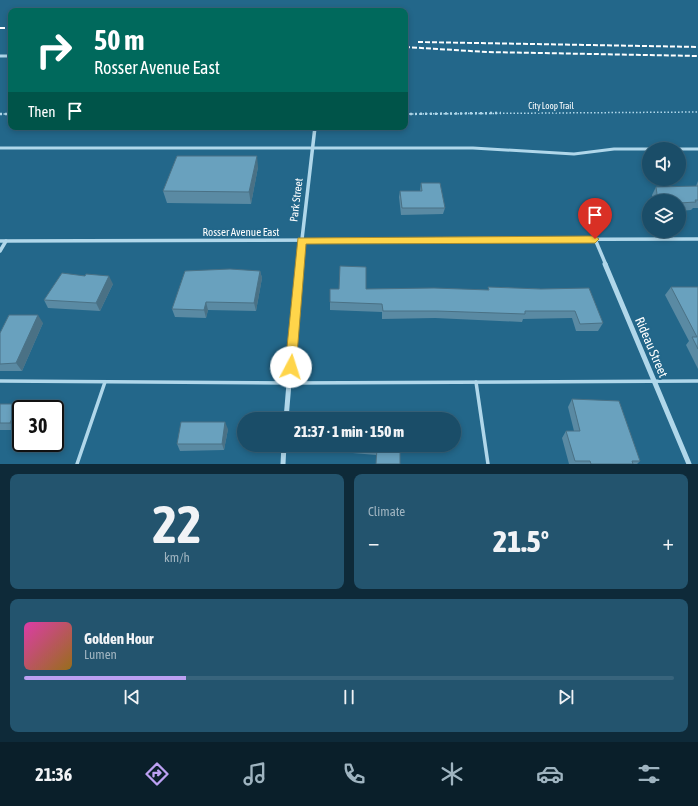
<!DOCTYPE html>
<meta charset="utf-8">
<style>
:root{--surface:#1a4d68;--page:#23546e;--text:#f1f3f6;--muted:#9fb4c0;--line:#38647c;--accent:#bca0f2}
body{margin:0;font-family:"Asap Condensed",sans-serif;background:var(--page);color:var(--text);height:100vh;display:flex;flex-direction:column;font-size:15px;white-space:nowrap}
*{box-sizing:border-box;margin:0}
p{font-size:13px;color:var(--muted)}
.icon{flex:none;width:22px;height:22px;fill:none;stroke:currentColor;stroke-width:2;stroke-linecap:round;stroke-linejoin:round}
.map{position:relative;height:464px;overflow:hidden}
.side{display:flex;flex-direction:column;gap:10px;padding:10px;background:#0e2a39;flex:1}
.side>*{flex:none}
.hud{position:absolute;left:8px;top:8px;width:400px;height:122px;border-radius:8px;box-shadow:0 2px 6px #0003,0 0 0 1px var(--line);background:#00695c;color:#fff;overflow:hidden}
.fabs{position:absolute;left:642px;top:142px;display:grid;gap:8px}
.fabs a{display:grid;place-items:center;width:44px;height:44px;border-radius:50%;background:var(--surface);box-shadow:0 2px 6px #0003,0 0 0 1px var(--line);font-size:20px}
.speed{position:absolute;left:12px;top:400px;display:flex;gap:8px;font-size:20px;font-weight:700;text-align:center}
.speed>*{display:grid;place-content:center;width:52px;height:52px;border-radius:50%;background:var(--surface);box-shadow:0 2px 6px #0003,0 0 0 1px var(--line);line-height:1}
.speed .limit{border:2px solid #111;border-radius:6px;background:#fff;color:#111}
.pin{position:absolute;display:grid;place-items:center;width:34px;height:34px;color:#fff;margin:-41px -17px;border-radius:50% 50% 50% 0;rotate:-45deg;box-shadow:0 0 4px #0007}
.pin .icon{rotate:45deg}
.me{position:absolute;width:44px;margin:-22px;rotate:5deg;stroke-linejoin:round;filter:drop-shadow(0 0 3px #0008)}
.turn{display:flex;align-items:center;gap:14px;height:84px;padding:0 20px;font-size:18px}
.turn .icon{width:52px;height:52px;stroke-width:2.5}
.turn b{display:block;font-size:28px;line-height:34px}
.then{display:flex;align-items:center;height:38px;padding:0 20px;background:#0003;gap:8px;font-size:15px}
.big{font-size:30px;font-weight:800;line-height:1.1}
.side .widget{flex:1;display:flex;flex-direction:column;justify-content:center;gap:6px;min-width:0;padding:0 14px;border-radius:8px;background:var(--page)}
.side .dial{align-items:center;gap:0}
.dial b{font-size:52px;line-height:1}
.song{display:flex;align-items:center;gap:12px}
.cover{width:48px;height:48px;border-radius:6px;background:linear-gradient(135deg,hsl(320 70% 55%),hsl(40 70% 35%))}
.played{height:4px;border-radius:2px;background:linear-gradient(90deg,var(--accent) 25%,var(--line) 25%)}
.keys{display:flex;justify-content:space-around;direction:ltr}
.heat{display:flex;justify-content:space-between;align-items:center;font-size:22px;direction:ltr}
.side .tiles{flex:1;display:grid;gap:10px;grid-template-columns:1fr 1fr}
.widget:last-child{grid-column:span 2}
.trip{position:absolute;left:237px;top:412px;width:224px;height:40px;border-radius:20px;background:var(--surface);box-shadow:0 2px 6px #0003,0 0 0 1px var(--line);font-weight:800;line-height:40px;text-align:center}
.tab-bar{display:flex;height:64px;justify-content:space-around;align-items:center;background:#0a1f2a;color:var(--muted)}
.tab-bar .icon{width:28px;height:28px}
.tab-bar .on{color:var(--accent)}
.tab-bar b{font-size:18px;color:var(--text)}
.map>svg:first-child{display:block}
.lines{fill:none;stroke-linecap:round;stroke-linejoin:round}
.path-far1{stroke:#b0d7ea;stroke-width:1.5;stroke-dasharray:1.5 2;stroke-linecap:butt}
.path{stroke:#b0d7ea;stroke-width:2.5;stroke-dasharray:2 3;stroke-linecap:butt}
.lane-far1{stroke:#b0d7ea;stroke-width:3}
.lane{stroke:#b0d7ea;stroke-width:3.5}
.street-far2{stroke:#b0d7ea;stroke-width:3}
.street-far1{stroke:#b0d7ea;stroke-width:3.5}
.street{stroke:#b0d7ea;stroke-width:5}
.rail{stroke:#fff;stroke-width:2;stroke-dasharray:5 2;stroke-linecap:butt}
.wall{fill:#5a8aa3}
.shaded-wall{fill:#4a7185}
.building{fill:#69a1be;stroke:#4a7185}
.route{fill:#ffd54a;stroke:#a68a30}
.labels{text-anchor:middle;stroke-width:4;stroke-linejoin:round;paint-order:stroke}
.far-street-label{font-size:9px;fill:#fff;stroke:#23678a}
.street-label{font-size:11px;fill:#fff;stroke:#23678a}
.near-street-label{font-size:13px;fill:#fff;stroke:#23678a}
</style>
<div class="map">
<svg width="698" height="464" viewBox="0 0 698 464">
<rect width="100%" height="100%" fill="#23678a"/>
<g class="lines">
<g class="path-far1">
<polyline points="0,114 11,114"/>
<polyline points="405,114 698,112"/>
</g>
<g class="path">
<polyline points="0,114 11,114"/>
<polyline points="405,114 501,113"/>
</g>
<polyline class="lane-far1" points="0,148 473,148 574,154 614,149 698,149"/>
<g class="lane">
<polyline points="0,381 289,383 698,381"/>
<polyline points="476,382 488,464"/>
<polyline points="77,464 105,382"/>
</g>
<polyline class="street-far2" points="0,56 11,56"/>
<g class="street-far1">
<polyline points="595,239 606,265"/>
<polyline points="0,241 698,239"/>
<polyline points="0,251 6,241"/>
<polyline points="299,265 315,127"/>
</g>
<g class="street">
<polyline points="605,264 689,464"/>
<polyline points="286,419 299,264"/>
<polyline points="283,464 284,445"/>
</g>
<g class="rail">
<polyline points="0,28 11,28"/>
<polyline points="418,42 698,47"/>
<polyline points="405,47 487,52 698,56"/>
</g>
</g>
<g class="wall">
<polygon points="258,167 251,204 167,203 163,191"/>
<polygon points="698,181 698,208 693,208 691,210 679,211 679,201 653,201 652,195 656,187 696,186"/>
<polygon points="421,183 445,208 443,214 401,215 399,197 400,191 420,191"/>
<polygon points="260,271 262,278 256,311 208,310 206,318 175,317 172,309"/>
<polygon points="113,284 100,311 48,308 44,300"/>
<polygon points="488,287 541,289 603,323 598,331 576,331 572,318 523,319 522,322 435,318 382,319 382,312 330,310 330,302 366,289 488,290"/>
<polygon points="671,287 698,287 698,369 686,345 689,341 665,295"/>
<polygon points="43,323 22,371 0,371 0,333"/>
<polygon points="572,399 640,461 637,464 569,464 562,438 566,431 574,431 568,407"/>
<polygon points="0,404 16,430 0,430"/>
<polygon points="228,429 224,450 180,451 177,444"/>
<polygon points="400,445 400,464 376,464 376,455 341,452 341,446"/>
</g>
<g class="shaded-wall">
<polygon points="257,156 258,167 251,204 249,192"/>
<polygon points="260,271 262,278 256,311 254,303"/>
<polygon points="109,276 113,284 100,311 96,303"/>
<polygon points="206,302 208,310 206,318 204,310"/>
<polygon points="38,315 43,323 22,371 16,363"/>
<polygon points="18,404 22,409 21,409 21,418 16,430 10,423"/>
<polygon points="225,422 228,429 224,450 222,444"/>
</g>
<g class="building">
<polygon points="177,156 257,156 249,192 163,191"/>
<polygon points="421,183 440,183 445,208 402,208 400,191 422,191"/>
<polygon points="698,186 698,200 695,200 696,202 679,203 679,201 658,201 656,187"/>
<polygon points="340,266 366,267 366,289 434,288 489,290 488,287 541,289 589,288 603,323 580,324 575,311 525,311 525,314 437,311 383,311 382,304 330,302 330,289 339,289"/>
<polygon points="230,269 260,271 254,303 206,302 204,310 172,309 185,271"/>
<polygon points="62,273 85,276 86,274 109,276 96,303 44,300"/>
<polygon points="671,287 698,287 698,349 692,337 697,337"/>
<polygon points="9,315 38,315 16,363 0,364 0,333"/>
<polygon points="572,399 619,401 640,461 632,461 633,464 591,464 590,461 575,461 566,431 580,431"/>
<polygon points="0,404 18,404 10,423 0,423"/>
<polygon points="343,417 382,419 342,419"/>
<polygon points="181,422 225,422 222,444 177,444"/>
<polygon points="341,445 400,445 400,464 376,464 377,448 341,446"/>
</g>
<polygon class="route" points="595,236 599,239 595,243 306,244 296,367 295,371 291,372 287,371 285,367 298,238"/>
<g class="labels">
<g class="far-street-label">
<text x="551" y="109">City Loop Trail</text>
</g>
<g class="street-label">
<text transform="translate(296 200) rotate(-83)" y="4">Park Street</text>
<text x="241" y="236">Rosser Avenue East</text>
</g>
<g class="near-street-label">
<text transform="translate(652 347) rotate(67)" y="5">Rideau Street</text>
</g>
</g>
</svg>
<div class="fabs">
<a><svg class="icon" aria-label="sound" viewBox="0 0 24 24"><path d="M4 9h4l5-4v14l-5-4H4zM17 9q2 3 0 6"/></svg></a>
<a><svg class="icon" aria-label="layers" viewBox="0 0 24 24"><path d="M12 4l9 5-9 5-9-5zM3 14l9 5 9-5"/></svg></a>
</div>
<div class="speed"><div class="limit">30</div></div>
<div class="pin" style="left:595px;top:239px;background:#d93025"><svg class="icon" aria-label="arrive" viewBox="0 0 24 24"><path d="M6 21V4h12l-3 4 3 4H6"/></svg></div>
<svg class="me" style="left:291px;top:367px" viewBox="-20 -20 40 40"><circle r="19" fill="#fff"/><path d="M0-13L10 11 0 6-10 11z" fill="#ffd54a"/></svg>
<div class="trip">21:37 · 1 min · 150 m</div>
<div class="hud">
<div class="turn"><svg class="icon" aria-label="right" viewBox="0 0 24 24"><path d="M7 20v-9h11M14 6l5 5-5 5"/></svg><div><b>50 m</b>Rosser Avenue East</div></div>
<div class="then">Then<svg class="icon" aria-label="arrive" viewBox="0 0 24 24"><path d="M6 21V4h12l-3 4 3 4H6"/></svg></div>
</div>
</div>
<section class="side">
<div class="tiles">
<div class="widget dial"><b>22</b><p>km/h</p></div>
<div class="widget"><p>Climate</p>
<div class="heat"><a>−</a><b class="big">21.5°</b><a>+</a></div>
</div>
<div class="widget">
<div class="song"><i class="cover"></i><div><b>Golden Hour</b><p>Lumen</p></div></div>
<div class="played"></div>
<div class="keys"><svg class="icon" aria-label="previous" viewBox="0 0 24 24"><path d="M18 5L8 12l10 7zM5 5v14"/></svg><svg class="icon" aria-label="pause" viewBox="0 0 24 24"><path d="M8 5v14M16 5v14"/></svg><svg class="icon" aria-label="next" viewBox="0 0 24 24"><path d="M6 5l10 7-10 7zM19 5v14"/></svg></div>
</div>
</div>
</section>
<nav class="tab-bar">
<b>21:36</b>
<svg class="icon on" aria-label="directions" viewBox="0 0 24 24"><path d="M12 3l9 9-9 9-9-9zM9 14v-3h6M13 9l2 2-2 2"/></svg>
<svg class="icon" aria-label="music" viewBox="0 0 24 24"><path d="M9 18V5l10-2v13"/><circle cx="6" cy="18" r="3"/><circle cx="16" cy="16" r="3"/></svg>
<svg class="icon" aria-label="phone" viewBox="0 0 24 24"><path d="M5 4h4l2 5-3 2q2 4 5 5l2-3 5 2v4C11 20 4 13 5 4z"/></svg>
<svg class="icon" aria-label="climate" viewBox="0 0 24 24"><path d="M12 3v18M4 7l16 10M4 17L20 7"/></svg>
<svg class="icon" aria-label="car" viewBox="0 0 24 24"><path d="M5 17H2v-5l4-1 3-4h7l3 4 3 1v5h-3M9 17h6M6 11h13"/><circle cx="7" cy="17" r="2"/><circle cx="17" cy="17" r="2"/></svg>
<svg class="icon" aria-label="filters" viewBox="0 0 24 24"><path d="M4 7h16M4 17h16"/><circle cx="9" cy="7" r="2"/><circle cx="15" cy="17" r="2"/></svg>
</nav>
